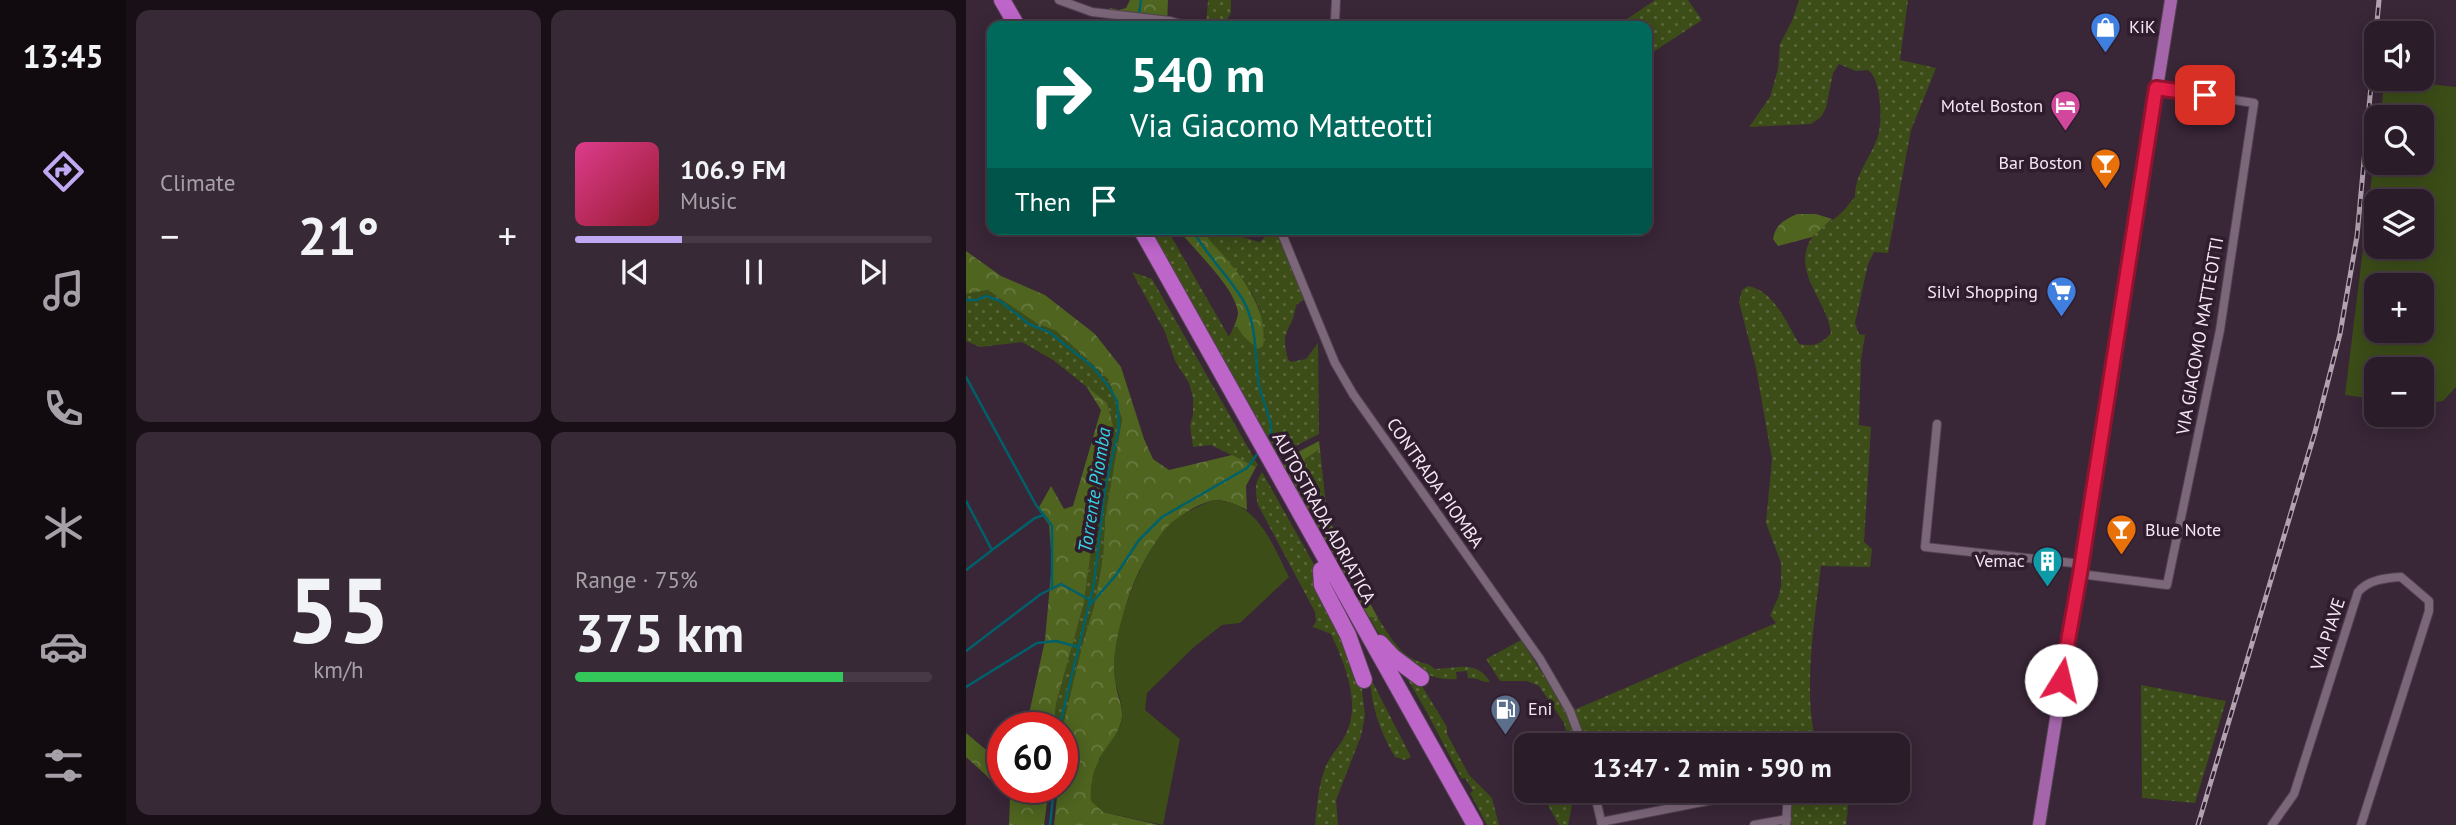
<!DOCTYPE html>
<meta charset="utf-8">
<style>
:root{--surface:#2b1c29;--page:#372935;--text:#f1f3f6;--muted:#a6a1a8;--line:#473a46;--accent:#c0a8f3}
body{margin:0;font-family:"PT Sans",sans-serif;background:var(--page);color:var(--text);height:100vh;display:flex;flex-direction:column;font-size:26px;white-space:nowrap}
*{box-sizing:border-box;margin:0}
p{font-size:23px;color:var(--muted)}
.icon{flex:none;width:38px;height:38px;fill:none;stroke:currentColor;stroke-width:2;stroke-linecap:round;stroke-linejoin:round}
.map{position:relative;flex:1;overflow:hidden}
.drawer{display:flex;flex-direction:column;gap:10px;padding:10px;background:#180f17;width:840px}
.drawer>*{flex:none}
.guide{position:absolute;left:21px;top:21px;width:665px;height:214px;border-radius:14px;box-shadow:0 4px 18px #0003,0 0 0 2px var(--line);background:#00695c;color:#fff;overflow:hidden}
.controls{position:absolute;left:1398px;top:21px;display:grid;gap:14px}
.controls a{display:grid;place-items:center;width:70px;height:70px;border-radius:14px;background:var(--surface);box-shadow:0 4px 18px #0003,0 0 0 2px var(--line);font-size:35px}
.speed{position:absolute;left:21px;top:712px;display:flex;gap:14px;font-size:35px;font-weight:700;text-align:center}
.speed>*{display:grid;place-content:center;width:91px;height:91px;border-radius:50%;background:var(--surface);box-shadow:0 4px 18px #0003,0 0 0 2px var(--line);line-height:1}
.speed .limit{border:10px solid #d22;background:#fff;color:#111}
.pin{position:absolute;display:grid;place-items:center;width:60px;height:60px;color:#fff;margin:-30px;border-radius:14px;box-shadow:0 4px 10px #0006}
.me{position:absolute;width:77px;margin:-38px;rotate:9deg;stroke-linejoin:round;filter:drop-shadow(0 0 5px #0008)}
.turn{display:flex;align-items:center;gap:24px;height:147px;padding:0 28px;font-size:32px}
.turn .icon{width:91px;height:91px;stroke-width:2.5}
.turn b{display:block;font-size:49px;line-height:60px}
.then{display:flex;align-items:center;height:66px;padding:0 28px;background:#0003;gap:14px;font-size:26px}
.big{font-size:52px;font-weight:800;line-height:1.1}
.drawer .widget{flex:1;display:flex;flex-direction:column;justify-content:center;gap:10px;min-width:0;padding:0 24px;border-radius:14px;background:var(--page)}
.drawer .dial{align-items:center;gap:0}
.dial b{font-size:91px;line-height:1}
.song{display:flex;align-items:center;gap:21px}
.cover{width:84px;height:84px;border-radius:10px;background:linear-gradient(135deg,hsl(330 70% 55%),hsl(350 70% 35%))}
.played{height:7px;border-radius:4px;background:linear-gradient(90deg,var(--accent) 30%,var(--line) 30%)}
.keys{display:flex;justify-content:space-around;direction:ltr}
.heat{display:flex;justify-content:space-between;align-items:center;font-size:38px;direction:ltr}
.charge{height:10px;border-radius:5px;background:linear-gradient(90deg,#34c759 75%,var(--line) 0)}
.drawer .tiles{flex:1;display:grid;gap:10px;grid-template-columns:repeat(2,1fr)}
.trip{position:absolute;left:548px;top:733px;width:396px;height:70px;border-radius:14px;background:var(--surface);box-shadow:0 4px 18px #0003,0 0 0 2px var(--line);font-weight:800;line-height:70px;text-align:center}
main{display:flex;flex:1;min-height:0}
.menu{display:flex;flex-direction:column;width:126px;justify-content:space-around;align-items:center;background:#110b10;color:var(--muted)}
.menu .icon{width:49px;height:49px}
.menu .active{color:var(--accent)}
.menu b{font-size:32px;color:var(--text)}
.map>svg:first-child{display:block}
.grass{fill:url(#grass-dots)}
.forest{fill:url(#forest-crowns)}
.garden{fill:#3c4d18;fill-rule:evenodd}
.lines{fill:none;stroke-linecap:round;stroke-linejoin:round}
.stream{stroke:#00616b;stroke-width:2.5}
.street-casing{stroke:#534252;stroke-width:10}
.primary-casing{stroke:#534252;stroke-width:14}
.highway-casing{stroke:#534252;stroke-width:18}
.street{stroke:#7c667a;stroke-width:8}
.primary{stroke:#a465aa;stroke-width:12}
.highway{stroke:#be65ca;stroke-width:16}
.rail-casing{stroke:#b2a2b0;stroke-width:5}
.rail{stroke:#2f1c2d;stroke-width:2.5;stroke-dasharray:8;stroke-linecap:butt}
.route-casing{stroke:#92132f;stroke-width:18}
.route{stroke:#e11d48;stroke-width:12}
.labels{text-anchor:middle;stroke-width:7;stroke-linejoin:round;paint-order:stroke}
.poi-label{font-size:18px;fill:#f4e7f3;stroke:#2f1c2d;text-anchor:end}
.street-label{font-size:18px;fill:#f4e7f3;stroke:#2f1c2d}
.water-label{font-size:19px;font-style:italic;fill:#35d6e7;stroke:#2f1c2d}
</style>
<main>
<nav class="menu">
<b>13:45</b>
<svg class="icon active" aria-label="directions" viewBox="0 0 24 24"><path d="M12 3l9 9-9 9-9-9zM9 14v-3h6M13 9l2 2-2 2"/></svg>
<svg class="icon" aria-label="music" viewBox="0 0 24 24"><path d="M9 18V5l10-2v13"/><circle cx="6" cy="18" r="3"/><circle cx="16" cy="16" r="3"/></svg>
<svg class="icon" aria-label="phone" viewBox="0 0 24 24"><path d="M5 4h4l2 5-3 2q2 4 5 5l2-3 5 2v4C11 20 4 13 5 4z"/></svg>
<svg class="icon" aria-label="climate" viewBox="0 0 24 24"><path d="M12 3v18M4 7l16 10M4 17L20 7"/></svg>
<svg class="icon" aria-label="car" viewBox="0 0 24 24"><path d="M5 17H2v-5l4-1 3-4h7l3 4 3 1v5h-3M9 17h6M6 11h13"/><circle cx="7" cy="17" r="2"/><circle cx="17" cy="17" r="2"/></svg>
<svg class="icon" aria-label="filters" viewBox="0 0 24 24"><path d="M4 7h16M4 17h16"/><circle cx="9" cy="7" r="2"/><circle cx="15" cy="17" r="2"/></svg>
</nav>
<section class="drawer">
<div class="tiles">
<div class="widget"><p>Climate</p>
<div class="heat"><a>−</a><b class="big">21°</b><a>+</a></div>
</div>
<div class="widget">
<div class="song"><i class="cover"></i><div><b>106.9 FM</b><p>Music</p></div></div>
<div class="played"></div>
<div class="keys"><svg class="icon" aria-label="previous" viewBox="0 0 24 24"><path d="M18 5L8 12l10 7zM5 5v14"/></svg><svg class="icon" aria-label="pause" viewBox="0 0 24 24"><path d="M8 5v14M16 5v14"/></svg><svg class="icon" aria-label="next" viewBox="0 0 24 24"><path d="M6 5l10 7-10 7zM19 5v14"/></svg></div>
</div>
<div class="widget dial"><b>55</b><p>km/h</p></div>
<div class="widget"><p>Range · 75%</p><b class="big">375 km</b><div class="charge"></div></div>
</div>
</section>
<div class="map">
<svg width="1490" height="825" viewBox="0 0 1490 825">
<defs>
<pattern id="grass-dots" width="8" height="8" patternUnits="userSpaceOnUse" patternTransform="scale(1.75)"><rect width="8" height="8" fill="#3c4d18"/><path d="M2 2h.1M6 6h.1" fill="none" stroke="#59673a" stroke-width="1.8" stroke-linecap="round"/></pattern>
<pattern id="forest-crowns" width="20" height="18" patternUnits="userSpaceOnUse" patternTransform="scale(1.75)"><rect width="20" height="18" fill="#4e641f"/><path d="M2 6a3 3 0 1 1 6 0M12 15a3 3 0 1 1 6 0" fill="none" stroke="#687a40"/></pattern>
</defs>
<rect width="100%" height="100%" fill="#392637"/>
<g class="grass">
<polygon points="242,0 265,0 265,13 257,26 240,26"/>
<polygon points="689,0 722,0 736,20 681,56 681,26 651,26"/>
<path d="M 833,0 L 942,0 L 934,60 L 970,68 L 945,130 L 922,253 L 908,252 L 902,264 L 889,323 L 893,334 L 899,335 L 895,360 L 893,425 L 905,427 L 898,542 L 906,549 L 904,567 L 855,566 C 849,617 838,683 848,734 L 871,745 L 825,745 L 824,734 L 780,741 L 781,745 L 620,745 L 608,710 L 810,623 L 804,615 L 812,598 L 815,586 L 815,563 L 800,523 L 806,459 L 790,368 L 773,302 L 776,290 L 782,286 C 808,291 821,323 833,344 C 847,347 856,344 865,333 C 862,302 825,272 845,239 C 852,228 865,222 874,214 C 880,209 884,202 889,197 C 889,174 903,160 911,139 C 917,124 916,80 902,70 L 890,71 L 873,64 L 867,73 L 860,108 L 855,117 L 845,124 L 783,127 L 804,97 L 812,69 L 814,44 L 826,21 Z"/>
<path d="M 184,229 L 201,229 L 263,337 L 269,324 L 277,336 L 298,339 L 293,308 L 286,293 L 234,229 L 260,229 L 269,235 L 294,242 L 306,229 L 309,229 L 339,299 L 330,305 C 327,331 313,329 322,359 L 325,362 L 340,359 L 352,343 L 353,434 L 310,456 Z"/>
<polygon points="166,272 186,279 292,465 290,467 245,445 227,447 224,425 227,415 227,397 223,383 209,361 199,332"/>
<polygon points="22,290 70,323 90,331 120,358 143,380 156,419 139,518 137,558 128,606 116,646 96,734 96,728 88,728 90,704 118,603 136,468 147,425 141,403 87,360 56,342 14,347 0,341 0,294"/>
<path d="M 354,449 L 360,505 L 364,514 L 361,515 C 348,501 328,480 339,459 Z"/>
<path d="M 296,472 L 354,575 L 395,681 L 399,716 L 395,736 L 370,800 L 372,825 L 349,825 C 351,807 352,788 358,771 C 363,755 377,744 382,729 C 394,698 377,661 365,634 L 347,627 L 350,621 L 349,612 L 292,505 C 289,491 288,484 296,472 Z"/>
<path d="M 403,617 L 412,618 C 422,633 432,653 449,660 C 459,665 460,661 469,669 C 493,668 511,660 524,682 C 517,683 511,677 502,678 L 501,671 L 490,672 L 491,679 C 453,683 419,648 403,617 Z"/>
<polygon points="555,640 600,710 611,745 603,745 598,723 573,686 561,681 534,681 520,659"/>
<polygon points="432,663 451,678 481,727 481,734 503,775 526,798 533,825 521,825 504,793 507,791 499,778 496,779 459,709"/>
<path d="M 404,677 L 445,757 L 439,760 L 429,757 C 414,732 405,706 404,677 Z"/>
<polygon points="1175,685 1260,701 1229,803 1176,798"/>
<polygon points="574,791 584,791 586,794 590,791 604,791 606,805 602,825 593,825"/>
<polygon points="825,791 884,791 880,825 824,825"/>
</g>
<g class="forest">
<polygon points="164,0 202,0 201,26 151,26 145,18 144,8 153,10 160,8"/>
<path d="M 831,214 L 850,214 L 866,219 L 846,237 L 812,246 L 807,239 C 810,224 818,220 831,214 Z"/>
<path d="M 212,229 L 234,229 C 261,261 304,300 297,346 L 292,349 L 277,336 L 269,324 C 270,320 272,317 272,313 C 270,288 227,249 212,229 Z"/>
<path d="M 0,251 L 35,276 L 79,295 L 129,334 L 155,367 L 178,439 L 187,459 L 203,470 L 266,455 L 290,467 L 280,486 L 281,510 C 271,505 257,498 245,501 C 193,515 162,582 154,632 C 151,647 148,670 150,685 C 151,696 157,705 156,717 C 154,733 142,746 133,759 L 137,812 L 193,825 L 88,825 L 92,788 L 96,788 L 97,726 L 116,646 L 128,606 L 137,558 L 139,518 L 156,419 L 143,380 L 120,358 L 90,331 L 70,323 L 22,290 L 0,294 Z"/>
<polygon points="120,386 141,403 147,425 136,468 118,603 90,704 88,728 60,728 79,640 86,562 83,525 72,509 85,486 98,509 107,506 135,410"/>
<polygon points="353,441 354,449 339,459 336,477 349,503 361,515 391,579 412,618 403,617 313,462"/>
<polygon points="0,733 37,764 37,788 83,788 78,825 43,825 44,797 0,757"/>
</g>
<g class="garden">
<path d="M 1419,79 L 1490,87 L 1490,387 L 1477,401 L 1456,404 L 1456,369 L 1410,369 L 1410,399 L 1379,395 L 1410,143 L 1410,163 L 1456,163 L 1456,117 L 1414,117 ZM 1456,201 L 1456,247 L 1410,247 L 1410,201 ZM 1456,285 L 1456,331 L 1410,331 L 1410,285 Z"/>
<path d="M 247,500 C 254,501 262,501 268,504 C 297,515 310,552 323,577 L 274,623 L 256,625 L 228,647 L 181,693 L 179,710 L 214,739 L 197,825 L 137,812 L 125,801 C 124,787 126,773 133,760 C 140,745 153,735 156,718 C 158,702 148,687 148,671 C 146,632 174,556 201,527 C 212,515 232,507 247,500 Z"/>
</g>
<g class="lines">
<g class="stream">
<polyline points="173,14 175,0"/>
<path d="M 226,229 C 240,255 262,275 277,300 C 292,326 288,356 293,385 C 296,399 303,413 305,427 C 306,433 304,437 300,442"/>
<polyline points="0,300 11,300 20,296 34,301 63,324 83,332 127,367 143,387 151,401 153,427 139,488 128,584 93,728"/>
<polyline points="0,377 70,505 77,514"/>
<polyline points="0,501 26,550 69,518 78,515 86,526 86,589"/>
<polyline points="0,570 25,551"/>
<polyline points="124,605 150,575 173,540 196,517 281,468 292,453"/>
<polyline points="0,651 75,594 95,584 124,600"/>
<polyline points="0,687 71,643 90,641 112,647"/>
<polyline points="84,825 88,788"/>
</g>
<defs>
<g id="street">
<polyline points="93,0 126,12 204,21 223,26"/>
<polyline points="367,26 369,20 370,0"/>
<polyline points="314,229 369,363 387,394 574,659 604,711 617,746"/>
<polyline points="971,424 959,547 1116,564"/>
<polyline points="1114,574 1201,585 1254,330 1288,103 1190,88"/>
<polyline points="821,737 822,746"/>
<polyline points="628,791 636,825"/>
<polyline points="635,822 792,791"/>
<polyline points="788,825 821,819"/>
<polyline points="820,825 822,791"/>
<path d="M 1306,825 L 1328,794 L 1392,592 C 1402,580 1419,578 1435,577 L 1463,601 L 1463,611 L 1395,825"/>
</g>
<polyline id="primary" points="1073,825 1205,0"/>
<g id="highway">
<polyline points="36,0 51,26"/>
<polyline points="175,229 509,825"/>
<polyline points="355,570 356,585 382,635 398,680"/>
<polyline points="414,643 427,657 455,678"/>
</g>
</defs>
<use href="#street" class="street-casing"/>
<use href="#primary" class="primary-casing"/>
<use href="#highway" class="highway-casing"/>
<use href="#street" class="street"/>
<use href="#primary" class="primary"/>
<use href="#highway" class="highway"/>
<defs>
<polyline id="rail" points="1232,825 1349,432 1374,334 1391,236 1413,0"/>
</defs>
<use href="#rail" class="rail-casing"/>
<use href="#rail" class="rail"/>
</g>
<g class="lines">
<defs>
<polyline id="route" points="1095,680 1114,574 1190,88 1239,95"/>
</defs>
<use href="#route" class="route-casing"/>
<use href="#route" class="route"/>
</g>
<defs>
<symbol id="shop-pin" viewBox="-11 -11 22 30"><path d="M0 17L-7.5 6A9.5 9.5 0 1 1 7.5 6Z" fill="#3f7fe0" stroke="#2f1c2d"/><path d="M-5-2.5h2.3a2.7 3.5 0 0 1 5.4 0H5L5.5 6h-11ZM-1.5-2.5h3a1.5 2.3 0 0 0-3 0Z" fill="#fff"/></symbol>
<symbol id="hotel-pin" viewBox="-11 -11 22 30"><path d="M0 17L-7.5 6A9.5 9.5 0 1 1 7.5 6Z" fill="#d1479c" stroke="#2f1c2d"/><path d="M-6-4.5h1.5V1H6V5H4.5V3h-9V5H-6ZM-4 0a1.8 1.8 0 1 1 3.6 0ZM.5 0V-2.5h3Q6-2.5 6 0Z" fill="#fff"/></symbol>
<symbol id="bar-pin" viewBox="-11 -11 22 30"><path d="M0 17L-7.5 6A9.5 9.5 0 1 1 7.5 6Z" fill="#e8710a" stroke="#2f1c2d"/><path d="M-6-5H6L.8 .8V4.5H3.5V6h-7V4.5H-.8V.8Z" fill="#fff"/></symbol>
<symbol id="supermarket-pin" viewBox="-11 -11 22 30"><path d="M0 17L-7.5 6A9.5 9.5 0 1 1 7.5 6Z" fill="#3f7fe0" stroke="#2f1c2d"/><path d="M-6-5.5h2.5l.6 2H6L4.5 2H-2.5L-4.4-4H-6ZM-1.5 3.2a1.3 1.3 0 1 0 .1 0ZM3 3.2a1.3 1.3 0 1 0 .1 0Z" fill="#fff"/></symbol>
<symbol id="building-pin" viewBox="-11 -11 22 30"><path d="M0 17L-7.5 6A9.5 9.5 0 1 1 7.5 6Z" fill="#0f9aa8" stroke="#2f1c2d"/><path d="M-4-6H4V6H1V3H-1V6H-4ZM-2.5-4.3h1.7v1.8h-1.7ZM.8-4.3h1.7v1.8H.8ZM-2.5-1h1.7V.8h-1.7ZM.8-1h1.7V.8H.8Z" fill="#fff"/></symbol>
<symbol id="fuel-pin" viewBox="-11 -11 22 30"><path d="M0 17L-7.5 6A9.5 9.5 0 1 1 7.5 6Z" fill="#5c6f8a" stroke="#2f1c2d"/><path d="M-5.5-6h7V0h2V4h1.3V-2.5L3-4.5l.8-.8L6-3V5H2.5V1h-1V6h-7ZM-4.2-4.7v3.2H.2V-4.7Z" fill="#fff"/></symbol>
</defs>
<g fill-rule="evenodd">
<use href="#shop-pin" x="1122" y="10" width="35" height="47"/>
<use href="#hotel-pin" x="1082" y="88" width="35" height="47"/>
<use href="#bar-pin" x="1122" y="146" width="35" height="47"/>
<use href="#supermarket-pin" x="1078" y="274" width="35" height="47"/>
<use href="#bar-pin" x="1138" y="512" width="35" height="47"/>
<use href="#building-pin" x="1064" y="544" width="35" height="47"/>
<use href="#fuel-pin" x="522" y="692" width="35" height="47"/>
</g>
<g class="labels">
<g class="poi-label">
<text x="1163" y="33" text-anchor="start">KiK</text>
<text x="1077" y="112">Motel Boston</text>
<text x="1116" y="169">Bar Boston</text>
<text x="1072" y="298">Silvi Shopping</text>
<text x="1179" y="536" text-anchor="start">Blue Note</text>
<text x="1059" y="567">Vemac</text>
<text x="562" y="715" text-anchor="start">Eni</text>
</g>
<g class="street-label">
<text transform="translate(1234 336) rotate(-80)" y="6">VIA GIACOMO MATTEOTTI</text>
<text transform="translate(469 483) rotate(55)" y="6">CONTRADA PIOMBA</text>
<text transform="translate(358 518) rotate(61)" y="6">AUTOSTRADA ADRIATICA</text>
<text transform="translate(1362 634) rotate(-72)" y="6">VIA PIAVE</text>
</g>
<g class="water-label">
<text transform="translate(128 490) rotate(-81)" y="7">Torrente Piomba</text>
</g>
</g>
</svg>
<div class="controls">
<a><svg class="icon" aria-label="sound" viewBox="0 0 24 24"><path d="M4 9h4l5-4v14l-5-4H4zM17 9q2 3 0 6"/></svg></a>
<a><svg class="icon" aria-label="search" viewBox="0 0 24 24"><circle cx="10" cy="10" r="6"/><path d="M15 15l6 6"/></svg></a>
<a><svg class="icon" aria-label="layers" viewBox="0 0 24 24"><path d="M12 4l9 5-9 5-9-5zM3 14l9 5 9-5"/></svg></a>
<a>+</a>
<a>−</a>
</div>
<div class="speed"><div class="limit">60</div></div>
<div class="pin" style="left:1239px;top:95px;background:#d93025"><svg class="icon" aria-label="arrive" viewBox="0 0 24 24"><path d="M6 21V4h12l-3 4 3 4H6"/></svg></div>
<svg class="me" style="left:1095px;top:680px" viewBox="-20 -20 40 40"><circle r="19" fill="#fff"/><path d="M0-13L10 11 0 6-10 11z" fill="#e11d48"/></svg>
<div class="trip">13:47 · 2 min · 590 m</div>
<div class="guide">
<div class="turn"><svg class="icon" aria-label="right" viewBox="0 0 24 24"><path d="M7 20v-9h11M14 6l5 5-5 5"/></svg><div><b>540 m</b>Via Giacomo Matteotti</div></div>
<div class="then">Then<svg class="icon" aria-label="arrive" viewBox="0 0 24 24"><path d="M6 21V4h12l-3 4 3 4H6"/></svg></div>
</div>
</div>
</main>
